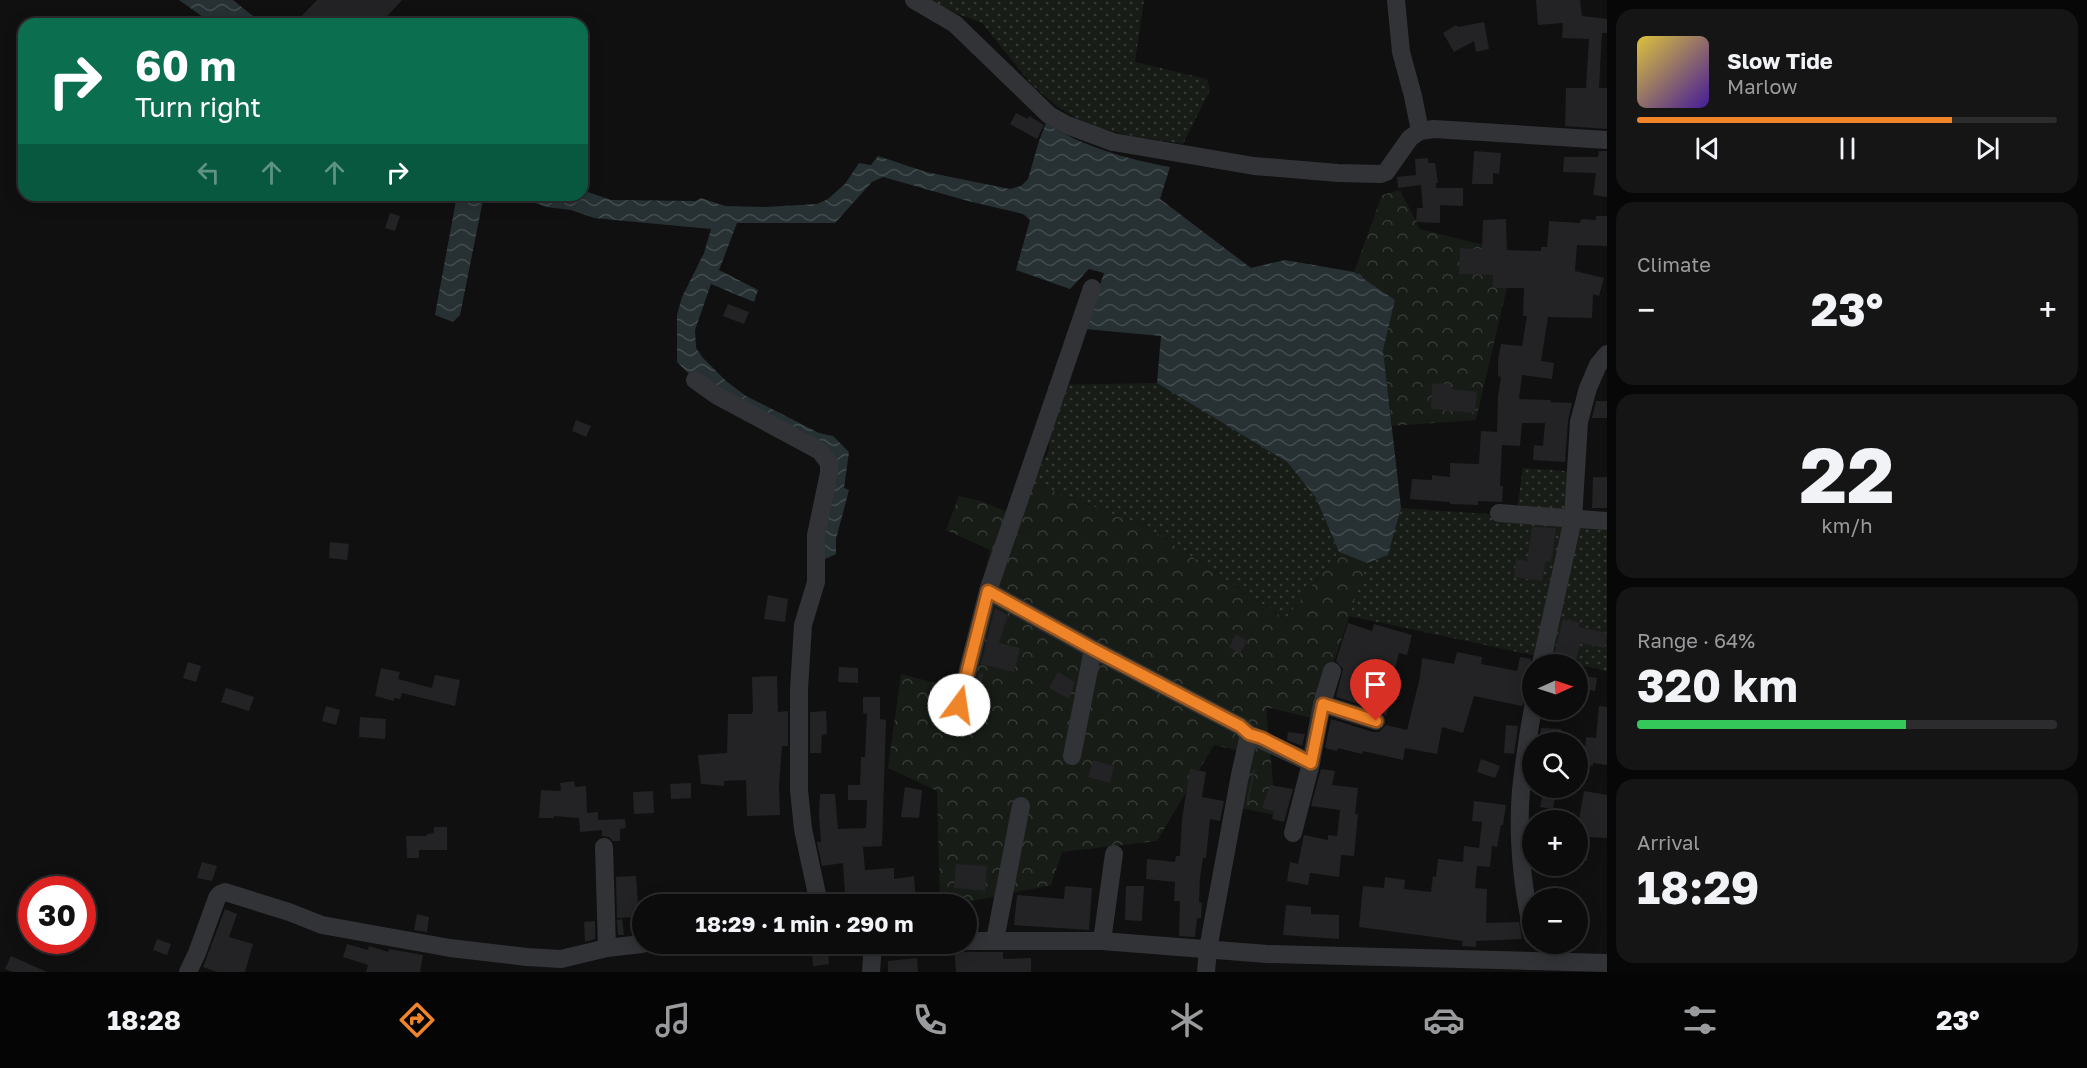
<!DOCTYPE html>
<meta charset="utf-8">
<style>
:root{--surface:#0c0c0d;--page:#151516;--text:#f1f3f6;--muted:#9a9b9d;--line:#2c2c2e;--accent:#f08429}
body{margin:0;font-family:"Golos Text",sans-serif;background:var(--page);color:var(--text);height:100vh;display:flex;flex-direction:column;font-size:22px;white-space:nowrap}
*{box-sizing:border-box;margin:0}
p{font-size:20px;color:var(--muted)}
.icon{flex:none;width:33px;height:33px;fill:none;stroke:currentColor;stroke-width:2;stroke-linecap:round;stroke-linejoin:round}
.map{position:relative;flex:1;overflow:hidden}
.drawer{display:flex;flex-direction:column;gap:9px;padding:9px;background:#070707;width:480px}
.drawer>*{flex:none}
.banner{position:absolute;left:18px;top:18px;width:570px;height:183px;border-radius:18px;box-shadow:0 3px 15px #0003,0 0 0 2px var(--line);background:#0b6e4f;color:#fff;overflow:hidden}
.needle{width:39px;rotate:87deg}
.tools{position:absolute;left:1522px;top:654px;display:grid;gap:12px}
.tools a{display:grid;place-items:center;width:66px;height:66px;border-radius:50%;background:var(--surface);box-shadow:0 3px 15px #0003,0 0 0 2px var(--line);font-size:30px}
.speed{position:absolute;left:18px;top:876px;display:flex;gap:12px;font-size:30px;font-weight:700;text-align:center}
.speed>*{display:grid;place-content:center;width:78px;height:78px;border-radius:50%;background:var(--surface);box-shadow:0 3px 15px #0003,0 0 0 2px var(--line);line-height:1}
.speed .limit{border:9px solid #d22;background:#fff;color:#111}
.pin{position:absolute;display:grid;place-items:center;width:51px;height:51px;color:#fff;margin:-62px -26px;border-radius:50% 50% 50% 0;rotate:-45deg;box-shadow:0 0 6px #0007}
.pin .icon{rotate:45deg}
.me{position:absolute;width:66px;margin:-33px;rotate:14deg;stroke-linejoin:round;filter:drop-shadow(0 0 4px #0008)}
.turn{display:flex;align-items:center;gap:21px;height:126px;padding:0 18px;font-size:27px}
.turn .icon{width:78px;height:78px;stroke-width:2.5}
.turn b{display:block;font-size:42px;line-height:51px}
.lanes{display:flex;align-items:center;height:57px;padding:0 18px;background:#0003;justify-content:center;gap:30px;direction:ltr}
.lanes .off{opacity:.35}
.big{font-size:45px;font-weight:700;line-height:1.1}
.drawer .tile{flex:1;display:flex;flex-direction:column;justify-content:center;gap:9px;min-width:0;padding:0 21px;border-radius:18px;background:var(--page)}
.drawer .dial{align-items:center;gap:0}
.dial b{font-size:78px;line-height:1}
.song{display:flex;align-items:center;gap:18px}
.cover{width:72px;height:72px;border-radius:9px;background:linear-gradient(135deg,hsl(50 70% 55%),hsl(260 70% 35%))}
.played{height:6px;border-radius:3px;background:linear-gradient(90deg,var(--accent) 75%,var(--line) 75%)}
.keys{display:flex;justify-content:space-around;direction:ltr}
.heat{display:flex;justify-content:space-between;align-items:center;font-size:33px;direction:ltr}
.charge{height:9px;border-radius:4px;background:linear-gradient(90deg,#34c759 64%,var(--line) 0)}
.trip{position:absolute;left:632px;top:894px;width:345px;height:60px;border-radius:30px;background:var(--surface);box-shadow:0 3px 15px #0003,0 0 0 2px var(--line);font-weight:700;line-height:60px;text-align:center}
.dock{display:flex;height:96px;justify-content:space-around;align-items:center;background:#050505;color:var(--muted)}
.dock .icon{width:42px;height:42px}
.dock .on{color:var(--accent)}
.dock b{font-size:27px;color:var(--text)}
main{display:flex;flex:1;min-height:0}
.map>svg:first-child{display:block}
.grass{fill:url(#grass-dots)}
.forest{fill:url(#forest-crowns)}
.water{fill:url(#water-waves)}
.building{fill:#232325}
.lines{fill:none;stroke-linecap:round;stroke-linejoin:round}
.minor{stroke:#313336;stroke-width:18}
.route-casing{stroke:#9c561b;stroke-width:15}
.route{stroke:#f08429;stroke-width:10}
</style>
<main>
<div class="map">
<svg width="1607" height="972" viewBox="0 0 1607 972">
<defs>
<pattern id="grass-dots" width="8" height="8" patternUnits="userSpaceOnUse" patternTransform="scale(1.5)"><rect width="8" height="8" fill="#171c16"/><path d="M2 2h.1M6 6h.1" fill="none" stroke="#363a36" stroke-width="1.8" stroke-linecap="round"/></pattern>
<pattern id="forest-crowns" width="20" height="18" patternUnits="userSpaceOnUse" patternTransform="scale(1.5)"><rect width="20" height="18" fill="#171c16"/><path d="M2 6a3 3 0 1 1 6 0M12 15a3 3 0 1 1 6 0" fill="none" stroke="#363a36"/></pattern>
<pattern id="water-waves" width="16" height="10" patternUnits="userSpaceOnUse" patternTransform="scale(1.5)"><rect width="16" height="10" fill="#273134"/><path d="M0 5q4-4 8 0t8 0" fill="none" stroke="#434c4f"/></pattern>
</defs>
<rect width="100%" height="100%" fill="#101011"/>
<g class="grass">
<polygon points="930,0 1144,0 1135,62 1207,79 1210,90 1183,144 1127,135 1086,124 1058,107 1032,85 982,23 950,11"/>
<polygon points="1157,383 1287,462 1316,498 1339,552 1285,619 1147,527 1032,483 1049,450 1048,385"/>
<polygon points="1523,468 1578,472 1572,515 1607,519 1607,671 1349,616 1367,563 1388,555 1401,508 1516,516"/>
</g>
<g class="forest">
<polygon points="1400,190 1420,229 1515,253 1476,420 1392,426 1383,350 1395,300 1354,272 1382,195"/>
<polygon points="1032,483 1147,527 1285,619 1339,552 1367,563 1315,719 1266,707 1276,815 1234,807 1241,751 1214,745 1157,841 1062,852 1051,885 958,904 940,904 937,791 888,768 901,674 965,691 978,607 990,550 946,530 959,496 981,501 1012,514"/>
</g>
<g class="water">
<polygon points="179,0 233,0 263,24 213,24"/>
<path d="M 1046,123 C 1083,147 1127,159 1170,167 L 1160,199 L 1251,268 L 1285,260 L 1354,272 L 1395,300 L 1383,350 L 1401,508 L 1388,555 L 1367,563 L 1339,552 L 1316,498 L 1287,462 L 1157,383 L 1161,336 L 1085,329 L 1104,273 L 1089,269 L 1070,289 L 1016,270 L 1030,220 L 1023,214 L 968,201 L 883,177 L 872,182 L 835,223 L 737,223 L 719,270 L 758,290 L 754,302 L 711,284 L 695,330 L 696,348 L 703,358 L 726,381 L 746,396 L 819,433 L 833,436 L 849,452 L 844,488 L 849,490 L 836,539 L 836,554 L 821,561 L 833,468 L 694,379 L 677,362 L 677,315 L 682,297 L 704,253 L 711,229 L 594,218 L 571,210 L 546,207 L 514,195 L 582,195 L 582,190 L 611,200 L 696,201 L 701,198 L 725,206 L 766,207 L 817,204 L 828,199 L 845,184 L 859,163 L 871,165 L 878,156 L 926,172 L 1010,189 L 1021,186 L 1028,179 L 1039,141 Z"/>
<polygon points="457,195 484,195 460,315 453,322 435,315"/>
</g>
<g class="building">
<polygon points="317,0 402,0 380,24 294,24"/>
<polygon points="1536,0 1580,0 1582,16 1607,19 1607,33 1602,33 1599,88 1607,88 1607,129 1565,126 1566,88 1586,88 1589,39 1562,38 1563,23 1538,25"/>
<polygon points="1484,22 1489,49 1476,52 1474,41 1454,52 1443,33 1456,25 1458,27"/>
<polygon points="1016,113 1028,119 1029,116 1044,125 1037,139 1010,124"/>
<polygon points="1474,151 1501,153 1499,174 1493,173 1493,184 1472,184"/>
<polygon points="1599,151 1607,151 1607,197 1593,195 1596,173 1563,172 1564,157 1598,157"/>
<polygon points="1428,158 1428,163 1435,163 1438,183 1436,183 1436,188 1463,188 1463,206 1440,205 1440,223 1416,222 1417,208 1423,208 1421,185 1398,188 1397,177 1416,175 1415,159"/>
<polygon points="390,213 400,216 395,231 385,228"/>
<polygon points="1596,216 1607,216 1607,246 1577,245 1575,271 1604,278 1599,296 1593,294 1592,318 1548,317 1541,361 1554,363 1552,379 1522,375 1519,399 1551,400 1550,402 1572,403 1568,421 1565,462 1533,460 1534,445 1543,446 1545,423 1522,423 1520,446 1502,445 1500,486 1503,486 1502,502 1478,501 1478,505 1450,504 1450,502 1410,499 1412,479 1432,480 1432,475 1450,477 1450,463 1479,464 1481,431 1497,432 1498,396 1501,377 1498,376 1498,360 1501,344 1522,346 1527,316 1523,316 1524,288 1493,288 1493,275 1459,274 1460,248 1482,249 1483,220 1506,219 1507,250 1531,251 1541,251 1541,247 1547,247 1549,221 1580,223 1581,219 1596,220"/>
<polygon points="728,304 749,312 744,324 723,316"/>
<polygon points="1432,383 1451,384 1451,389 1477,392 1475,413 1431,409"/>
<polygon points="1596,401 1607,401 1607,418 1592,418"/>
<polygon points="576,420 591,426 586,437 572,431"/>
<polygon points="1593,477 1607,477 1607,508 1592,508"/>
<polygon points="1532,527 1556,528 1551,562 1546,561 1542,581 1514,577 1516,559 1527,561"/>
<polygon points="330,542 349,544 347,560 329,558"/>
<polygon points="768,595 788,599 785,622 764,619"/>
<polygon points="995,608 1008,615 999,643 1020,648 1014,672 981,664"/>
<polygon points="1563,619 1579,622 1579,627 1607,633 1605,648 1580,643 1576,661 1554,656"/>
<polygon points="1348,623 1372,631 1374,624 1412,635 1407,655 1399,653 1394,672 1380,668 1374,688 1393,694 1386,716 1379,710 1336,697 1343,669 1336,661"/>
<polygon points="1236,634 1247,641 1240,654 1229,647"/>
<polygon points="1457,652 1482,657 1481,664 1517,671 1520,657 1531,659 1530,667 1533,672 1533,697 1525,700 1522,706 1474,696 1463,733 1442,727 1437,754 1405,748 1403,760 1363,751 1362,754 1338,748 1337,751 1325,748 1331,719 1373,732 1379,732 1386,725 1407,730 1420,677 1422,658 1454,664"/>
<polygon points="188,662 201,666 196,682 183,678"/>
<polygon points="839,667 858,668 858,683 838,682"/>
<polygon points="381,668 400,672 398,679 432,688 435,675 460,680 455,706 402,693 400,699 394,698 394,701 375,696"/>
<polygon points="1058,672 1075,682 1069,699 1049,688"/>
<polygon points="979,673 984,674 978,695 973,694"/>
<polygon points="1578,675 1597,678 1595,691 1578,688"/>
<polygon points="777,676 778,712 788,711 788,746 782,746 779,785 780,815 747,816 746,780 724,781 724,786 701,784 698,755 727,753 728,714 751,714 753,712 752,677"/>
<polygon points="226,688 254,697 249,711 221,702"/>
<polygon points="863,697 880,697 880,719 886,720 882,846 863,847 865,870 894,868 894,879 914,876 916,902 897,904 858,904 857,893 845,894 843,863 822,866 817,842 821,842 819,814 820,794 835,794 838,829 866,828 867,800 848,800 848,785 860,785 861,757 865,757 867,714 863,713"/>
<polygon points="326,706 340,710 336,725 322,721"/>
<polygon points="1599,706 1607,707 1607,765 1593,763 1593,766 1578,764 1580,748 1585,748 1586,737 1596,738"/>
<polygon points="826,711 827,734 822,735 821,753 810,753 810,712"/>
<polygon points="360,717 386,719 385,739 359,737"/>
<polygon points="1506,725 1518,726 1514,754 1504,753"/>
<polygon points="1541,728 1561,729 1560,742 1539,742"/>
<polygon points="1288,732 1305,734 1302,746 1287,740"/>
<polygon points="1481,759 1500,766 1495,778 1477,772"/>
<polygon points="1093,760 1114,766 1110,783 1088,777"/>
<polygon points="1190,769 1206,772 1202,797 1224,801 1220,821 1210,819 1206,858 1203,858 1200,878 1199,902 1202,903 1201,918 1197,918 1195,937 1179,936 1180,901 1174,901 1175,882 1146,879 1147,859 1175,862 1176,856 1180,856 1182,819"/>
<polygon points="1321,769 1335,771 1332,785 1358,788 1355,814 1358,814 1354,856 1341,855 1339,877 1310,873 1308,885 1287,881 1290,862 1298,864 1304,835 1328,840 1328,835 1337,836 1340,810 1311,806"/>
<polygon points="1253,770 1255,770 1248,805 1246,805"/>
<polygon points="574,781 575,787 586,786 587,813 598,812 598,820 625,819 626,828 620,829 620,841 613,841 609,837 602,836 602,830 580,832 579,818 554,816 554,818 539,818 541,790 561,791 560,783"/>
<polygon points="691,783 691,798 671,799 670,784"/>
<polygon points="1270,785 1293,789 1284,822 1272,819 1274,811 1262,808"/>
<polygon points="905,787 922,790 919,818 901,817"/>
<polygon points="1544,788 1556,791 1553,809 1540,807"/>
<polygon points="653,791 654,813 634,814 633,792"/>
<polygon points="1584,791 1607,795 1607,838 1588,837 1587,861 1578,861 1578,826"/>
<polygon points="1474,801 1506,805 1503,825 1501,825 1497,847 1492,846 1490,867 1477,866 1475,888 1487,889 1486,923 1519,922 1522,939 1476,941 1476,947 1462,946 1463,941 1359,927 1363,886 1384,888 1385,877 1405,880 1404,889 1431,892 1433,876 1436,877 1438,859 1463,862 1464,846 1479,848 1482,822 1472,821"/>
<polygon points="434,827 447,827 447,850 419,850 419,858 407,858 406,836 427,836 427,834 434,833"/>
<polygon points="202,862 217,866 212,881 197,878"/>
<polygon points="956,864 987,866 985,891 954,888"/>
<polygon points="636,876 639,917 617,918 616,877"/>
<polygon points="1065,886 1092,888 1089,930 1014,925 1017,895 1064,899"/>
<polygon points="1126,886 1144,886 1142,921 1125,920"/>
<polygon points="1286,905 1311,907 1311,914 1339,915 1339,939 1283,935"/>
<polygon points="225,909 237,914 229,937 253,944 245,972 217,972 203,967"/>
<polygon points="417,914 429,917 427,932 414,930"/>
<polygon points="622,919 624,935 618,935 617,920"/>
<polygon points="595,921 595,939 585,942 584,922"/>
<polygon points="157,939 171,944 167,955 153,950"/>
<polygon points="347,944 368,950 369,946 388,952 389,949 423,955 420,972 366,972 368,965 343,957"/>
<polygon points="811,944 827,944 829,964 813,966"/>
<polygon points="956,945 960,950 965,952 1003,952 1003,959 1031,958 1031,972 956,972 954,946"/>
<polygon points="11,956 47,972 13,972 5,969"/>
<polygon points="917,958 918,972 888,972 888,961"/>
</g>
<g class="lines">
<g class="minor">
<polyline points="914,0 955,24 1049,115 1067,125 1113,142 1254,166 1338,173 1381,174 1386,172 1410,138 1420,131 1434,129 1607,140"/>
<polyline points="1396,0 1401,52 1413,96 1420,131"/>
<polyline points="695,380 716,395 820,451 829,463 829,473 816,535 816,582 803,625 799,689 799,790 803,829 819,904"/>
<polyline points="1499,513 1607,521"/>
<polyline points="988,591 1093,649"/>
<polyline points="1541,664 1573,519 1579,422 1588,388 1598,365 1607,354"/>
<polyline points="1322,704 1376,721"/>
<polyline points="959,705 988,591 1092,288"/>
<path d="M 1533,708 C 1528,735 1524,763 1521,790 C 1517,837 1523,890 1533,936"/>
<polyline points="1249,734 1311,763 1293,833"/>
<polyline points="1072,756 1093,649 1240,726 1249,734 1240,775 1208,949 1206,972"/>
<polyline points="1311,763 1322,704 1332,671"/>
<polyline points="604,847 607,948"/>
<polyline points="995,940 1021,806"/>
<polyline points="966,941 1102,941 1267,954 1607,963"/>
<polyline points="1102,941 1114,854"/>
<polyline points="910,944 926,944"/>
<polyline points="188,972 197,953 217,898 220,894 225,892 289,912 322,925 450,948 527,957 561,959 607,948 642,944"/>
<polyline points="871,972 873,944"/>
</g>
</g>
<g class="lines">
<defs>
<polyline id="route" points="959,705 988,591 1093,649 1240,726 1249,734 1262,738 1311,763 1323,704 1376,721"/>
</defs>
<use href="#route" class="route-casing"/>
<use href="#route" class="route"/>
</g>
</svg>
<div class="tools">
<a><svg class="needle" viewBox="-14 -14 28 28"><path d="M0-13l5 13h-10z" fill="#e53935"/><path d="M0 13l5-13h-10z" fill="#9a9b9d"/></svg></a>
<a><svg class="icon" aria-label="search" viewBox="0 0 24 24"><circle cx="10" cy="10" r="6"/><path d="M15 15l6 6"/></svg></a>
<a>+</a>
<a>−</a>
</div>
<div class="speed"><div class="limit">30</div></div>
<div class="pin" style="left:1376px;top:721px;background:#d93025"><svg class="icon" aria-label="arrive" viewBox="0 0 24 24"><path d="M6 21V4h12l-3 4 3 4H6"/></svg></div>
<svg class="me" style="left:959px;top:705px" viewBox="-20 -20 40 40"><circle r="19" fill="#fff"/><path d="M0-13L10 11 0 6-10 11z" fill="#f08429"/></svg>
<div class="trip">18:29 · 1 min · 290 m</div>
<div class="banner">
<div class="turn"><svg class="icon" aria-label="right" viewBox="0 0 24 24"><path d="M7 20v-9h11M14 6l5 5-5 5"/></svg><div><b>60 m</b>Turn right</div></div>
<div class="lanes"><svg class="icon off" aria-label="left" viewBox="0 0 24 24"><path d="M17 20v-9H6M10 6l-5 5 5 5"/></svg><svg class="icon off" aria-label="ahead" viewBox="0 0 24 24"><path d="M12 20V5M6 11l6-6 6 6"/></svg><svg class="icon off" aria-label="ahead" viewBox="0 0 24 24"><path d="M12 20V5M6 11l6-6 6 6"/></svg><svg class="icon" aria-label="right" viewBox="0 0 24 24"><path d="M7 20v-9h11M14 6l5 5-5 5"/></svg></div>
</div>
</div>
<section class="drawer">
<div class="tile">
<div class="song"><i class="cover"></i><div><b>Slow Tide</b><p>Marlow</p></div></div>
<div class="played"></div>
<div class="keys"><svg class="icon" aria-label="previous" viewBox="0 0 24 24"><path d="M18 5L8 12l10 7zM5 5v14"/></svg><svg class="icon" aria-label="pause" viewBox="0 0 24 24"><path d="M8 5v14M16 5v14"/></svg><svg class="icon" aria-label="next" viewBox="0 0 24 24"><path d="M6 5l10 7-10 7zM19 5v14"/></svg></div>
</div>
<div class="tile"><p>Climate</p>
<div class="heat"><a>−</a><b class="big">23°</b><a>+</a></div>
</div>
<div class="tile dial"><b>22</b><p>km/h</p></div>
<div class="tile"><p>Range · 64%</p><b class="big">320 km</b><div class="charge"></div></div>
<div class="tile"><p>Arrival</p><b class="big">18:29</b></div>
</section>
</main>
<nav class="dock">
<b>18:28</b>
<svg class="icon on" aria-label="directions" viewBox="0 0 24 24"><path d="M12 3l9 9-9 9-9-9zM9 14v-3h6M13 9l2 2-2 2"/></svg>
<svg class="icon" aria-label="music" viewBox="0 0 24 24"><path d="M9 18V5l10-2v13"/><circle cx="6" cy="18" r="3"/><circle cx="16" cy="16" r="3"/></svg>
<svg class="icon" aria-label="phone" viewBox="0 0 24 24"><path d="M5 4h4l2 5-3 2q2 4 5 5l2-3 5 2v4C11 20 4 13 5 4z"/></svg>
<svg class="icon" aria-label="climate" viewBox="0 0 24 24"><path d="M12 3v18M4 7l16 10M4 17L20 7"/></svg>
<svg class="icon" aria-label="car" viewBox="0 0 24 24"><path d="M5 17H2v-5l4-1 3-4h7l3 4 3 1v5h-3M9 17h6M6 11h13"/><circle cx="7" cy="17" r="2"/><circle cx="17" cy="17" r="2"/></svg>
<svg class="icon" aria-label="filters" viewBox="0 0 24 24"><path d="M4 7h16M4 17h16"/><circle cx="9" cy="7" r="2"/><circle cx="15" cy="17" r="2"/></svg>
<b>23°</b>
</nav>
